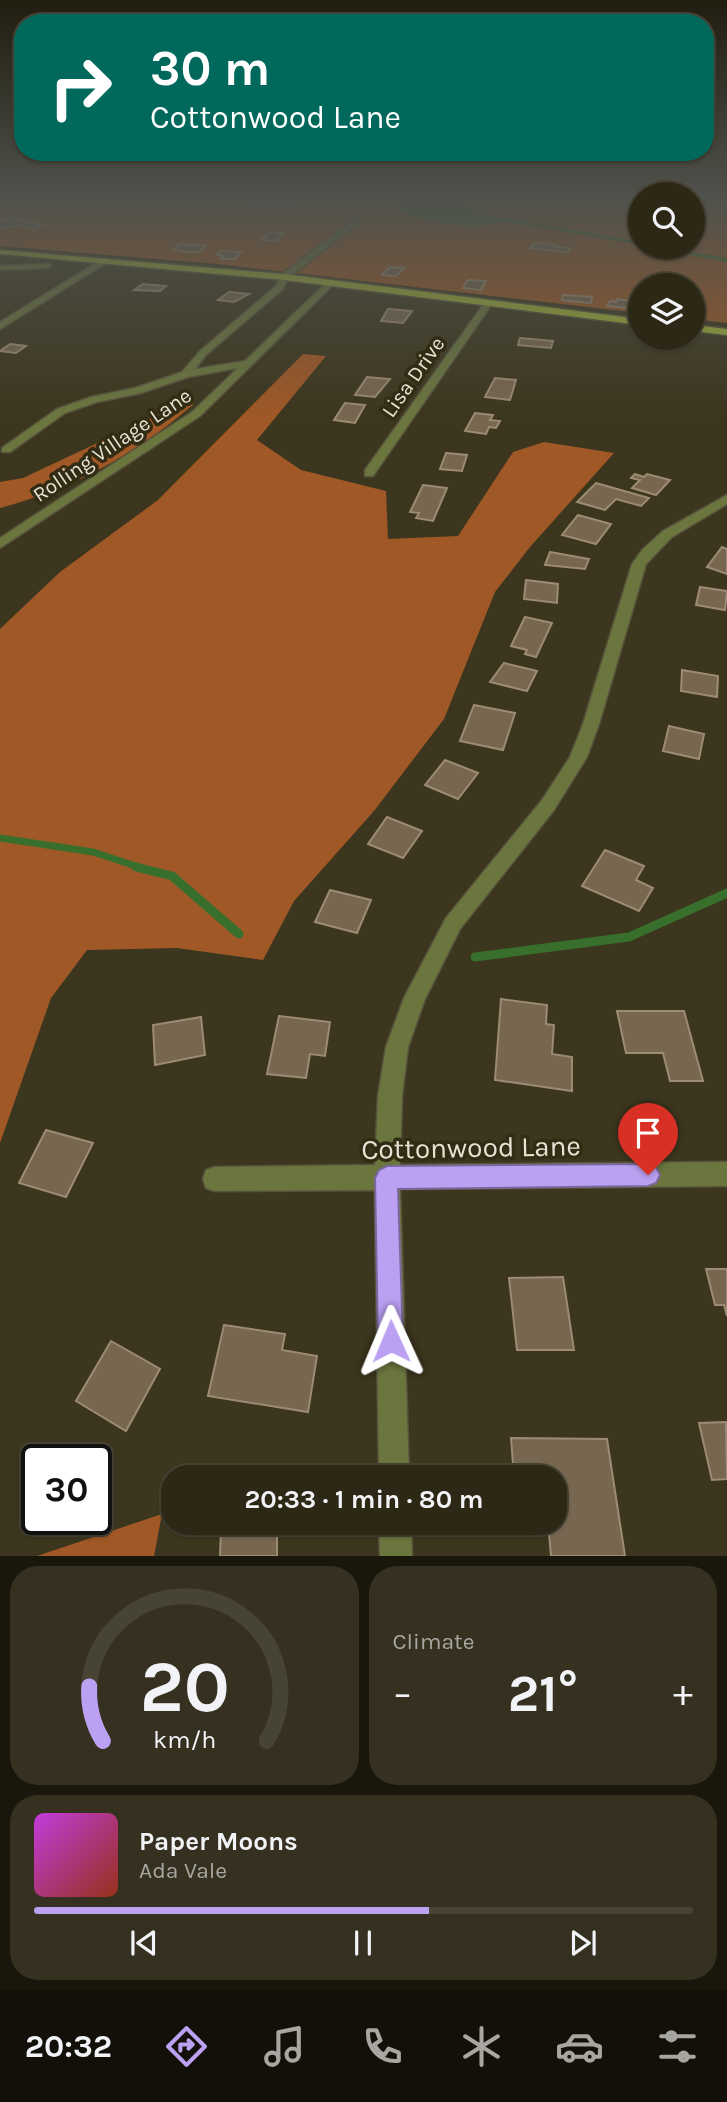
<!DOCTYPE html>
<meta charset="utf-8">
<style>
:root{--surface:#2d2816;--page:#35301f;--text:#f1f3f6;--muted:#a7a6a1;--line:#484435;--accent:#bca0f2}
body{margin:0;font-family:Karla,sans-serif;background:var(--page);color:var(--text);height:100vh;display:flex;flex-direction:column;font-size:26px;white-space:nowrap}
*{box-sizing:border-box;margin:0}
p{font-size:23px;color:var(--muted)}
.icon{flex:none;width:38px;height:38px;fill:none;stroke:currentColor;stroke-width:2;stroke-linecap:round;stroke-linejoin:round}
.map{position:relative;height:1556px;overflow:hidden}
.sheet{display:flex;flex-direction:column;gap:10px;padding:10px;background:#19160c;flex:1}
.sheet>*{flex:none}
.top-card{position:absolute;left:14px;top:14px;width:700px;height:147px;border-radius:28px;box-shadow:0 2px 5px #0004,0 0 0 2px var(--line);background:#00695c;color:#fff;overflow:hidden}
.buttons{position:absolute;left:628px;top:182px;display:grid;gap:14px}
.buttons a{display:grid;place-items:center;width:77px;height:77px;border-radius:50%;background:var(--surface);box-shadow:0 2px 5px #0004,0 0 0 2px var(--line);font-size:35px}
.speed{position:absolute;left:21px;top:1444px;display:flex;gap:14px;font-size:35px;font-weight:700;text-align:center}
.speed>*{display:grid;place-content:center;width:91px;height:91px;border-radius:50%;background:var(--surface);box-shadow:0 2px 5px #0004,0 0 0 2px var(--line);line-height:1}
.speed .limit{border:4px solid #111;border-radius:10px;background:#fff;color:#111}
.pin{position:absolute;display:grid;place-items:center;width:60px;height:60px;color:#fff;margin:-72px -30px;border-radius:50% 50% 50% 0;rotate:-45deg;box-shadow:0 0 7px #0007}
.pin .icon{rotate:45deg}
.me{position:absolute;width:77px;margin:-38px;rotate:359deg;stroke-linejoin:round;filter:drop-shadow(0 0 5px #0008)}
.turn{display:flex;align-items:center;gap:24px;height:147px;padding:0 21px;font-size:32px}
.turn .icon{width:91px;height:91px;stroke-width:2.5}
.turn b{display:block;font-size:49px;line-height:60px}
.big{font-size:52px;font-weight:700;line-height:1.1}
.sheet .tile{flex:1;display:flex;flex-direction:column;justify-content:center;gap:10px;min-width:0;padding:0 24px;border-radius:28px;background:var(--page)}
.sheet .dial{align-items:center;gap:0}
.dial svg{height:182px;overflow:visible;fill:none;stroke:var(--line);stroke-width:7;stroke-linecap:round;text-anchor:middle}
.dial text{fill:var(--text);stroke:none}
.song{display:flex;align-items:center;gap:21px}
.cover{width:84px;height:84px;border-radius:10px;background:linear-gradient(135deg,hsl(290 70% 55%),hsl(10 70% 35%))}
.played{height:7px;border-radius:4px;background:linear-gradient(90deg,var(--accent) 60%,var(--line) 60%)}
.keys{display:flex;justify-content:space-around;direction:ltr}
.heat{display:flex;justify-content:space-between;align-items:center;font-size:38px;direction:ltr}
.sheet .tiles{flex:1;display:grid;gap:10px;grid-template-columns:1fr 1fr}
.tile:last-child{grid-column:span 2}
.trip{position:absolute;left:161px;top:1465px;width:406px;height:70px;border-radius:28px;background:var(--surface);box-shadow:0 2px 5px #0004,0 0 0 2px var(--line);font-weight:700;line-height:70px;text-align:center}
.tabs{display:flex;height:112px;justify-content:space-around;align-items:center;background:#121009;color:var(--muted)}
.tabs .icon{width:49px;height:49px}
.tabs .selected{color:var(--accent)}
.tabs b{font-size:32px;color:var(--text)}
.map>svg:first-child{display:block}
.forest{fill:#a05826}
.water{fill:#396f2d}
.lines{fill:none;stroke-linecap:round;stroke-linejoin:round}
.stream-far2{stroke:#396f2d;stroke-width:3.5}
.stream-far1{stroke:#396f2d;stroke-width:7}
.stream{stroke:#396f2d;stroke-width:9}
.building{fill:#776650;stroke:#9d8b74;stroke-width:2}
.minor-casing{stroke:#57523b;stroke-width:3}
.major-casing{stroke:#57523b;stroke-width:3}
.minor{fill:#6b763f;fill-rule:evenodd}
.major{fill:#9fb337;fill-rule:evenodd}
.route{fill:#bca0f2;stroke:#7a689d;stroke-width:2}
.labels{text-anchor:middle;stroke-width:7;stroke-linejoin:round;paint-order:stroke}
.far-street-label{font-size:21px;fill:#e6e3d4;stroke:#322c14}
.near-street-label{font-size:28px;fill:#e6e3d4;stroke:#322c14}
</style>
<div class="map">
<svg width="727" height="1556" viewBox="0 0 727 1556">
<rect width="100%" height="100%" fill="#3c361e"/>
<g class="forest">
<polygon points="0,201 640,201 640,247 693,247 693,201 727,201 727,323 693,319 693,285 640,285 640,313 217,264 0,246"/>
<polygon points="303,354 326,356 257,440 301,470 386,491 388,539 458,536 513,452 544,442 614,453 530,547 495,592 444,719 374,811 294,901 263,960 177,948 87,950 51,998 0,1143 0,629 60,572 158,500"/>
<path d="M 191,399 L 193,405 C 132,456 77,487 0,508 L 0,482 L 23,478 Z"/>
<polygon points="162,1514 154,1556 37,1556"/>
</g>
<path class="water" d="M 422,201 L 460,201 L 475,214 L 501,221 C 483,232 411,221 395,207 Z"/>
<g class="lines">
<g class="stream-far2">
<polyline points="483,216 640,243"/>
<polyline points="658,247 727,260"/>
</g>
<polyline class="stream-far1" points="0,838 93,852 145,869"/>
<g class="stream">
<polyline points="136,867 172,876 239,934"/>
<polyline points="475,957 629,937 727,893"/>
</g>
</g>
<g class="building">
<polygon points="268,201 293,205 287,208 270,206 265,208 243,205"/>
<polygon points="13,218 44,226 33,229 19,225 0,229 0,221"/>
<polygon points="269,232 283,233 276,241 262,240"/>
<polygon points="544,243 553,244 552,246 570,248 568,252 530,248 533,244"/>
<polygon points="179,244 192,245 205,245 200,252 184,252 174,249"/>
<polygon points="220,251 241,252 235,259 221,259 224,256 217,255"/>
<polygon points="390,267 404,268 396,276 382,275"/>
<polygon points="468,280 486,281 481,290 463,288"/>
<polygon points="143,284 166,286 160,291 134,290"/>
<polygon points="229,292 249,294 234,302 218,300"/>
<polygon points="563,295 592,297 591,303 562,300"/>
<polygon points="617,299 638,302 635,309 607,306 610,301 616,302"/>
<polygon points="388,309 412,311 403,323 381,321"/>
<polygon points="520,338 553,341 551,348 518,345"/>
<polygon points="10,344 26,346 16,353 0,351"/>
<polygon points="367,377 390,379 375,397 355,395"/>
<polygon points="495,378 516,380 510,400 485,397"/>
<polygon points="345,403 365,405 355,423 334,420"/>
<polygon points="475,413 493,415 490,420 500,421 496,428 489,427 486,434 465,431"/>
<polygon points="446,453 467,455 462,471 440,469"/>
<polygon points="635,474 644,477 647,474 670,480 656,495 632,488 640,480 631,478"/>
<polygon points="596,483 649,498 641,506 616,499 605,510 577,502"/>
<polygon points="423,485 447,488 433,521 416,518 419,513 410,512"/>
<polygon points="578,515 611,524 596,544 562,535"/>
<polygon points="722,547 727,549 727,574 707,567"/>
<polygon points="550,552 589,559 585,569 545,565"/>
<polygon points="526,580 558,584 557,603 524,599"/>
<polygon points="700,587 727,591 725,610 696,605"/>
<polygon points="525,617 552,623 536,657 525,654 527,650 511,646"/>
<polygon points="504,663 537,671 527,691 490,682"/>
<polygon points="682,670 718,676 717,697 681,691"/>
<polygon points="474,705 515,713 503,750 460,741"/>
<polygon points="669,726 704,734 699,759 663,751"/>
<polygon points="445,760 478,773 458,799 425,785"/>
<polygon points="387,817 422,831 403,858 368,844"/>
<polygon points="605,850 644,866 636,880 653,888 639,911 582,886"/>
<polygon points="330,890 371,900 357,933 315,922"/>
<polygon points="501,999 547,1005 546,1024 554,1025 552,1054 572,1057 572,1091 495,1080"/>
<polygon points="617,1011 684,1011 703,1081 670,1081 663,1053 626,1053"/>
<polygon points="279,1016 330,1022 325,1056 310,1054 306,1078 267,1074"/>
<polygon points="201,1017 205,1055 155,1065 153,1025"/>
<polygon points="46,1130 93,1143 66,1197 19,1183"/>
<polygon points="706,1269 727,1269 727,1316 724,1305 715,1305"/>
<polygon points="563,1277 574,1350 517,1350 509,1278"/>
<polygon points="224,1325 285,1334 282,1350 317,1356 308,1412 208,1396"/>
<polygon points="111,1341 160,1369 126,1431 76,1401"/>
<polygon points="726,1422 727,1479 712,1480 699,1423"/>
<polygon points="511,1438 607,1439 625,1556 551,1556 548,1522 555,1522 555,1477 514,1477"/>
<polygon points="277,1525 277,1556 220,1556 221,1529"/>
</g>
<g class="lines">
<defs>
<g id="minor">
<polygon points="354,219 361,221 288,278 283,289 206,355 195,369 245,361 328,281 335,283 200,416 0,548 0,538 192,412 238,368 188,377 141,393 97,402 65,413 10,452 2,452 2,448 57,409 91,397 135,388 182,372 200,351 276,286 281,275"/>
<polygon points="104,258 111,260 0,329 0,322"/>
<polygon points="51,264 48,268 0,270 0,266"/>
<polygon points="485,302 492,304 373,476 365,476 365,470"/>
<polygon points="727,495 727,504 672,537 646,564 599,724 587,757 554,810 460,929 425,999 408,1047 402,1096 400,1165 727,1162 727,1186 400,1189 409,1477 379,1477 375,1190 215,1191 206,1188 203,1179 206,1170 215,1167 375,1165 378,1096 386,1047 404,998 446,918 542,800 570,757 583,724 632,564 643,549 663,531"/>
<polygon points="379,1522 411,1522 412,1556 380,1556"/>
</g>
<g id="major">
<polygon points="0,250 284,274 640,319 640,325 284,280 0,254"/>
<polygon points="693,325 727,329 727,335 693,331"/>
</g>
</defs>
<use href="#minor" class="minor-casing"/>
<use href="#major" class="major-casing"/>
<use href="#minor" class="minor"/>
<use href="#major" class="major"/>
</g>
<linearGradient id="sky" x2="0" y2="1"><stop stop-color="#211e10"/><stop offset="0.48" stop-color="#50524c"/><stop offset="1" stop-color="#50524c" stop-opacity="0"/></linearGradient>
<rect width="727" height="419" fill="url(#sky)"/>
<polygon class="route" points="648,1164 656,1167 660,1175 656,1183 648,1186 398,1189 403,1341 400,1350 391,1353 382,1350 378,1341 375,1178 379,1170 387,1166"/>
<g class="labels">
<g class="far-street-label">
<text transform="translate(413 377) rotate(-55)" y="7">Lisa Drive</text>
<text transform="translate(112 445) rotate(-34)" y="7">Rolling Village Lane</text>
</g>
<g class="near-street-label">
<text transform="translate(471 1147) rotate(-1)" y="10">Cottonwood Lane</text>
</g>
</g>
</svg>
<div class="buttons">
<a><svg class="icon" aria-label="search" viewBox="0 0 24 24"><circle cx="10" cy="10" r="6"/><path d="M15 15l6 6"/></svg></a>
<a><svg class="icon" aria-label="layers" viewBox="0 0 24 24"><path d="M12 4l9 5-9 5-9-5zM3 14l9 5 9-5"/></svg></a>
</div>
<div class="speed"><div class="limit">30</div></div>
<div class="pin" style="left:648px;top:1175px;background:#d93025"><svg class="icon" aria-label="arrive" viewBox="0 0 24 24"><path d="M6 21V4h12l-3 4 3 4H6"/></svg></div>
<svg class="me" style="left:391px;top:1341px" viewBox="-20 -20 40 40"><path d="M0-17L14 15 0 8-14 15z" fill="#bca0f2" stroke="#fff" stroke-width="4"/></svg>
<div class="trip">20:33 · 1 min · 80 m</div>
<div class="top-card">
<div class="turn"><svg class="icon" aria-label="right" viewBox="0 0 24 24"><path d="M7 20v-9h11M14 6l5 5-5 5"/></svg><div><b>30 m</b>Cottonwood Lane</div></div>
</div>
</div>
<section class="sheet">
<div class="tiles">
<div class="tile dial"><svg viewBox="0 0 100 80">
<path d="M14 69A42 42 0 1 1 86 69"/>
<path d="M14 69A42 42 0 0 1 8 45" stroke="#bca0f2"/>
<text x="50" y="56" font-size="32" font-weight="700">20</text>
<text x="50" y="72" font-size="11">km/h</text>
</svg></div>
<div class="tile"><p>Climate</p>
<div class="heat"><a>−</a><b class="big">21°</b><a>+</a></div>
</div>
<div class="tile">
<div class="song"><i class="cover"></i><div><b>Paper Moons</b><p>Ada Vale</p></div></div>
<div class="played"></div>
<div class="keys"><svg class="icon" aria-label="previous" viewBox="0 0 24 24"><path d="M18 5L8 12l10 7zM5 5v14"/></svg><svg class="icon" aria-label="pause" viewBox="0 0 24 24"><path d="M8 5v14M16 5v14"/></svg><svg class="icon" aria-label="next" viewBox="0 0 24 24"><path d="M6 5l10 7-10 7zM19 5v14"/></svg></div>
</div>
</div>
</section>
<nav class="tabs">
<b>20:32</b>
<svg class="icon selected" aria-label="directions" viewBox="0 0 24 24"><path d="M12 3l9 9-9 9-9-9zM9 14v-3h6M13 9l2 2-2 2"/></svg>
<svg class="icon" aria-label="music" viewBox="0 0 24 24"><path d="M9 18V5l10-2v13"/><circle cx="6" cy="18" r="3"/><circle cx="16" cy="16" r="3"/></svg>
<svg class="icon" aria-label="phone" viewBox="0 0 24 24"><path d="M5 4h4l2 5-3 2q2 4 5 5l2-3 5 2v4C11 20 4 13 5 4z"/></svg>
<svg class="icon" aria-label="climate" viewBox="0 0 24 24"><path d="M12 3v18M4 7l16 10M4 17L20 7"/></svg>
<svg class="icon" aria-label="car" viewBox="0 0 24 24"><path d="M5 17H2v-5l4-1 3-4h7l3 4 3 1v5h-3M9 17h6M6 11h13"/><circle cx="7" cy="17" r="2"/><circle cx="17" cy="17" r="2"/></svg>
<svg class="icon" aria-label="filters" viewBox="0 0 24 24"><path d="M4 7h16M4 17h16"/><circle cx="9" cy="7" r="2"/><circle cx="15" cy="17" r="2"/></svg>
</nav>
